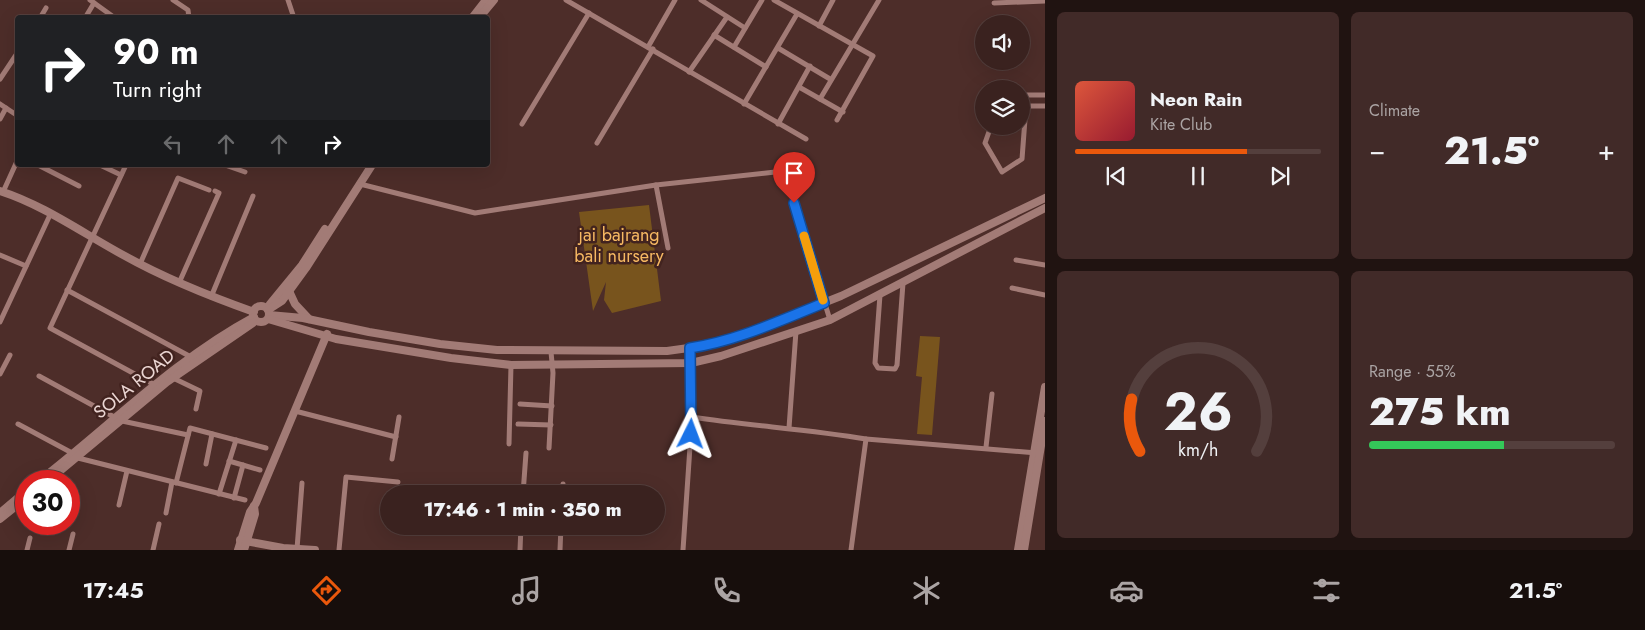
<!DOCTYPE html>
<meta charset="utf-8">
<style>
:root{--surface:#3a221f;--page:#412a28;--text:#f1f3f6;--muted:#aba4a4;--line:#543f3d;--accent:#ea580c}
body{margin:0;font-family:Jost,sans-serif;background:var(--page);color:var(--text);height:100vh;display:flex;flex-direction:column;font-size:19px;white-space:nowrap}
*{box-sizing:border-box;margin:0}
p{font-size:16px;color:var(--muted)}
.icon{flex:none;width:28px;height:28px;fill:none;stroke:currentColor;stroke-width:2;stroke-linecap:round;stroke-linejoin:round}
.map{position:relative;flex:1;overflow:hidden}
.panel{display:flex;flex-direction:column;gap:12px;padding:12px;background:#201311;width:600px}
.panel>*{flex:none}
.banner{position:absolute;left:15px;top:15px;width:475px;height:152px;border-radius:5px;box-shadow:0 5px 20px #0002,0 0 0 1px var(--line);background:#202124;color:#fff;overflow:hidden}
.buttons{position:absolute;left:975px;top:15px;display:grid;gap:10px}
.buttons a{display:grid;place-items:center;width:55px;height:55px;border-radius:50%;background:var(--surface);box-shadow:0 5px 20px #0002,0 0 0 1px var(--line);font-size:25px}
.speed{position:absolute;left:15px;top:470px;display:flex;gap:10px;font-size:25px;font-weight:700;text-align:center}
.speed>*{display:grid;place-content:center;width:65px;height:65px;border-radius:50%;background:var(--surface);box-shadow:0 5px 20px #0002,0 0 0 1px var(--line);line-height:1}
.speed .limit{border:8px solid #d22;background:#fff;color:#111}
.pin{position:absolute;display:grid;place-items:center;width:42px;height:42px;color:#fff;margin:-51px -21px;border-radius:50% 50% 50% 0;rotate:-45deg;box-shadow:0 0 5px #0007}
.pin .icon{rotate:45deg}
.me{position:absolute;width:55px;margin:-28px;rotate:3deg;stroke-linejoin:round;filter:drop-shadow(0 0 4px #0008)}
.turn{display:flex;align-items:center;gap:18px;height:105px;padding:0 15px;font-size:22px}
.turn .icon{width:65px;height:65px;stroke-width:2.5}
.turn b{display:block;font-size:35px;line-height:42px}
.lanes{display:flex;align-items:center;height:48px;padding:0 15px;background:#0003;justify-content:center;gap:25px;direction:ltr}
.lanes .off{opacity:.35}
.big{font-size:38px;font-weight:800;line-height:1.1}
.panel .card{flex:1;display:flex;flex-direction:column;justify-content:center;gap:8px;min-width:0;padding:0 18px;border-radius:8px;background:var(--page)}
.panel .dial{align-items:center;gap:0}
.dial svg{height:130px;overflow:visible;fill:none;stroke:var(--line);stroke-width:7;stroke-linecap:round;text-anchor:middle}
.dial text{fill:var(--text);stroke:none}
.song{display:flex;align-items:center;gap:15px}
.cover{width:60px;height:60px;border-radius:8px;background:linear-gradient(135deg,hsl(10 70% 55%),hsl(350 70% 35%))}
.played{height:5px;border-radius:2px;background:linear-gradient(90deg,var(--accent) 70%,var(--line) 70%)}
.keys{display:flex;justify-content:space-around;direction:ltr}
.heat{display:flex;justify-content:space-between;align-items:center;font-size:28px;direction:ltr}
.charge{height:8px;border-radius:4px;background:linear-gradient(90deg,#34c759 55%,var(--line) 0)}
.panel .tiles{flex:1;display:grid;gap:12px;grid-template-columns:repeat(2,1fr)}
.trip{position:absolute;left:380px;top:485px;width:285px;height:50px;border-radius:25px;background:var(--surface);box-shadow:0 5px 20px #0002,0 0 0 1px var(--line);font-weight:800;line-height:50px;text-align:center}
.menu{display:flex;height:80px;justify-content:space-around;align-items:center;background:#170e0c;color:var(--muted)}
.menu .icon{width:35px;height:35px}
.menu .active{color:var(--accent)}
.menu b{font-size:22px;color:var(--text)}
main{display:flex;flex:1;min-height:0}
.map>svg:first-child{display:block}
.green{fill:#78541d}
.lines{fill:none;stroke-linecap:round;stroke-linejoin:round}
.street{stroke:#a27b76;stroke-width:5}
.secondary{stroke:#a27b76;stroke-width:8}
.route-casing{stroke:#114b97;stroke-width:12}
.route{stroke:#1a73e8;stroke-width:9}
.slow{stroke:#f59e0b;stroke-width:9}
.labels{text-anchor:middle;stroke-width:5;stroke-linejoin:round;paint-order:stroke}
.park-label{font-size:18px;fill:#f7b963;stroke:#42231f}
.street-label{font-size:18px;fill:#ebd6d3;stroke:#42231f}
</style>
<main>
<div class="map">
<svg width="1045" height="550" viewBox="0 0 1045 550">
<rect width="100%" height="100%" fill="#4d2d29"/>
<g class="green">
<polygon points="649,205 661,301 612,313 604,300 606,282 593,311 579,212"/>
<polygon points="920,336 940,337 932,435 917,434 922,377 916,376"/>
</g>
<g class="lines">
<g class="street">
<polyline points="90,0 115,18"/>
<polyline points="173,0 188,10 189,18"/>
<polyline points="288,0 294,18"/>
<polyline points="566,0 806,139"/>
<polyline points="701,0 745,28"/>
<polyline points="774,0 873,56 837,120"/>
<polyline points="994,3 1045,1"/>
<polyline points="40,18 46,8"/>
<polyline points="85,18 94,3"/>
<polyline points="819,26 833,0"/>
<polyline points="714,35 766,67"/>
<polyline points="648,47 675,0"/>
<polyline points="734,47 762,0"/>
<polyline points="778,48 830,79"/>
<polyline points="689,72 727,17"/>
<polyline points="0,79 18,52"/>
<polyline points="799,87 843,112"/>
<polyline points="1021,95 1045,95"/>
<polyline points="820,99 879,0"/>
<polyline points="0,104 18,116"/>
<polyline points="744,104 797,14"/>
<polyline points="0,119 6,108"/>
<polyline points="522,124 589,13"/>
<polyline points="778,124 810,66"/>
<polyline points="991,126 985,143 1002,172 1022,159 1026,106 1045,106"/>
<polyline points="597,143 653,49"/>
<polyline points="38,165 79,186"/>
<polyline points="100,165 121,175"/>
<polyline points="126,165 50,328 155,385"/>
<polyline points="225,165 245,172"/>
<polyline points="360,184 475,213 656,185 784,171 830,320"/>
<polyline points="656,185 668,248"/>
<polyline points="3,192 18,159"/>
<polyline points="0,255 26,266"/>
<polyline points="1016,260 1045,265"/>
<polyline points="140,264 178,178 209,190"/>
<polyline points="179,283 219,193 215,191"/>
<polyline points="1012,288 1045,295"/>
<polyline points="67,290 191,357"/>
<polyline points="880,295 875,363 878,368 895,369 897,365 903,283"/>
<polyline points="211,297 253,196"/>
<polyline points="0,322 50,215"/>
<polyline points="0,374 10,355"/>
<polyline points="39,376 116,418"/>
<polyline points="173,378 200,391 196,409"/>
<polyline points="520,404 552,406"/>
<polyline points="295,411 396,437"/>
<path d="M 692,417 C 750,426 808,429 866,439"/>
<polyline points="122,421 188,435"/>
<polyline points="18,424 74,454"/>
<polyline points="518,424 551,425"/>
<polyline points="789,428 796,331"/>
<polyline points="509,444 511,365"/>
<polyline points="986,447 992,394"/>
<polyline points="549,448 553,373 551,352"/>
<polyline points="78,458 245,500"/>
<polyline points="392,459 399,417"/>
<polyline points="229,461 260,470"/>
<polyline points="206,464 212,434"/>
<polyline points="176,483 190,428 266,448"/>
<polyline points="219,494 236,440"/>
<polyline points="523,494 526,453"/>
<polyline points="562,494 563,484"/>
<polyline points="234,498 243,465"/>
<polyline points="119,505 127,471"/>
<polyline points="166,513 172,482"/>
<polyline points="297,549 302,483"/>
<polyline points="27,550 30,538"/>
<polyline points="69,550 73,534"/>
<polyline points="153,550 159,524"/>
<polyline points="339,550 346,477 398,482"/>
<polyline points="520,550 521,526"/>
<polyline points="560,550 561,526"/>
<polyline points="683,550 692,417 690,348"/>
<polyline points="851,550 866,439 1037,453"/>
</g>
<g class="secondary">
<polyline points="472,18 486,0"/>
<polyline points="479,18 494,0"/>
<path d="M 0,191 C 44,205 84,234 125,256 C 166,279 209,296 254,312"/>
<polyline points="289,291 295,304 309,319"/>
<polyline points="270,304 302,265 325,229"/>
<circle cx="261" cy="314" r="8"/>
<polyline points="268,310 282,301 306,268 372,165"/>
<polyline points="269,315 303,318 369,332 440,344 497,350 667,351 710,345 750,332 841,296 1045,198"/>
<polyline points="268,319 336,339 451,358 511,365 691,363 721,356 830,320 1045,208"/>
<path d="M 39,481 C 110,426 174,360 254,317"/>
<polyline points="48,481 167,382 253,323"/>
<polyline points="0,513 26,491"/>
<polyline points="0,519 26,498"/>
<polyline points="240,540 283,548 315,550"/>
<polyline points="238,550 250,512 256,503 327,334"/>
<polyline points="244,550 255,514 254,506"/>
<polyline points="1018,550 1045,387"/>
<polyline points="1024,550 1045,421"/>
</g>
</g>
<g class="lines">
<defs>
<path id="route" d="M 691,434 L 690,348 C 737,341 781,320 824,303 L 794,203"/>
</defs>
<use href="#route" class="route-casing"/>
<use href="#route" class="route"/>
<polyline class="slow" points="804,236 823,300"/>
</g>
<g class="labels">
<g class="park-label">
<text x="619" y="241">jai bajrang<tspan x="619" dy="21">bali nursery</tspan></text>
</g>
<g class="street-label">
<text transform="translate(134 384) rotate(-39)" y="6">SOLA ROAD</text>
</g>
</g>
</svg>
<div class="buttons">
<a><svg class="icon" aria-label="sound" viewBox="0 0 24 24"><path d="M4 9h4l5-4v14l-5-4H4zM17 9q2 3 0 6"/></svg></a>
<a><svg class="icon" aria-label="layers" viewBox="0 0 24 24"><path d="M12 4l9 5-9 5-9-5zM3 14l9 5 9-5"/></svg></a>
</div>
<div class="speed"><div class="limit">30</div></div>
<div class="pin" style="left:794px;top:203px;background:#d93025"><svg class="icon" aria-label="arrive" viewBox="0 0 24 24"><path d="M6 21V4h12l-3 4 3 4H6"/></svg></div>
<svg class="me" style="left:691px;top:434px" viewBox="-20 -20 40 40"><path d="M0-17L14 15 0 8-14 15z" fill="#1a73e8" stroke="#fff" stroke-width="4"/></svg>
<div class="trip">17:46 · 1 min · 350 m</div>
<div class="banner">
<div class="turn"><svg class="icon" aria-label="right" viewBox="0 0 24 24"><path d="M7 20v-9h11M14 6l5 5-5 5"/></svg><div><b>90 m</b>Turn right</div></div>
<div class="lanes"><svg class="icon off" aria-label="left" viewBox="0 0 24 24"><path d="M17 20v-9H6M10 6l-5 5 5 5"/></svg><svg class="icon off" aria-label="ahead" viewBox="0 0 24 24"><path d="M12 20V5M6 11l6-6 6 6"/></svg><svg class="icon off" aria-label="ahead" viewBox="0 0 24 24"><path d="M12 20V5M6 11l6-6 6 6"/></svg><svg class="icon" aria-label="right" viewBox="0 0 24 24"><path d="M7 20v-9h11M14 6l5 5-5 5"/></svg></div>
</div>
</div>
<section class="panel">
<div class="tiles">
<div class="card">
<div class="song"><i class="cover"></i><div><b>Neon Rain</b><p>Kite Club</p></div></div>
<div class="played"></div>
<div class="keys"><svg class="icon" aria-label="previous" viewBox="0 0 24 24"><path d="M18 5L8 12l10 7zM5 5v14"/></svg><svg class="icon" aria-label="pause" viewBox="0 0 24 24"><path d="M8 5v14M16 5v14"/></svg><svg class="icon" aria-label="next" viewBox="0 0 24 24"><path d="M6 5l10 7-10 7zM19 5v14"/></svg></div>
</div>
<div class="card"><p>Climate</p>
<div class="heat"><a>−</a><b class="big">21.5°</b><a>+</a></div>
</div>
<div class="card dial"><svg viewBox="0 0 100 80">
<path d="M14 69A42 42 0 1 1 86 69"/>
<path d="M14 69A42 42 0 0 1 9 37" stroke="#ea580c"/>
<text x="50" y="56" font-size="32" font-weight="700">26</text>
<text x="50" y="72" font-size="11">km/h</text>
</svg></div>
<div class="card"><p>Range · 55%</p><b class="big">275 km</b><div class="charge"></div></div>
</div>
</section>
</main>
<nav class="menu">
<b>17:45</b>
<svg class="icon active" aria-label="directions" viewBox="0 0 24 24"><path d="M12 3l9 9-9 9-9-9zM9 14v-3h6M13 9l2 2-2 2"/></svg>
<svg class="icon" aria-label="music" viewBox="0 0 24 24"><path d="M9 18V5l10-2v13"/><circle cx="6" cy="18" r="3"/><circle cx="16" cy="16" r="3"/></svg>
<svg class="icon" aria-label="phone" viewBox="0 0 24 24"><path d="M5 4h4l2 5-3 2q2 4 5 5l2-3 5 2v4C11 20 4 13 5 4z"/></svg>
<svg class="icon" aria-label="climate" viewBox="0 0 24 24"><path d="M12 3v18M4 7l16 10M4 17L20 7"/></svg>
<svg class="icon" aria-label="car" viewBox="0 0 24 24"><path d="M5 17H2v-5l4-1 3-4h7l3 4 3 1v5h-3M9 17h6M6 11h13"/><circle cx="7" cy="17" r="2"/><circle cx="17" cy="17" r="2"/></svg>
<svg class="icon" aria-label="filters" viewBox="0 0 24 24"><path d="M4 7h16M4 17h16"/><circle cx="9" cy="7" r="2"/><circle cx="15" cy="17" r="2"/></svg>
<b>21.5°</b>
</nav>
